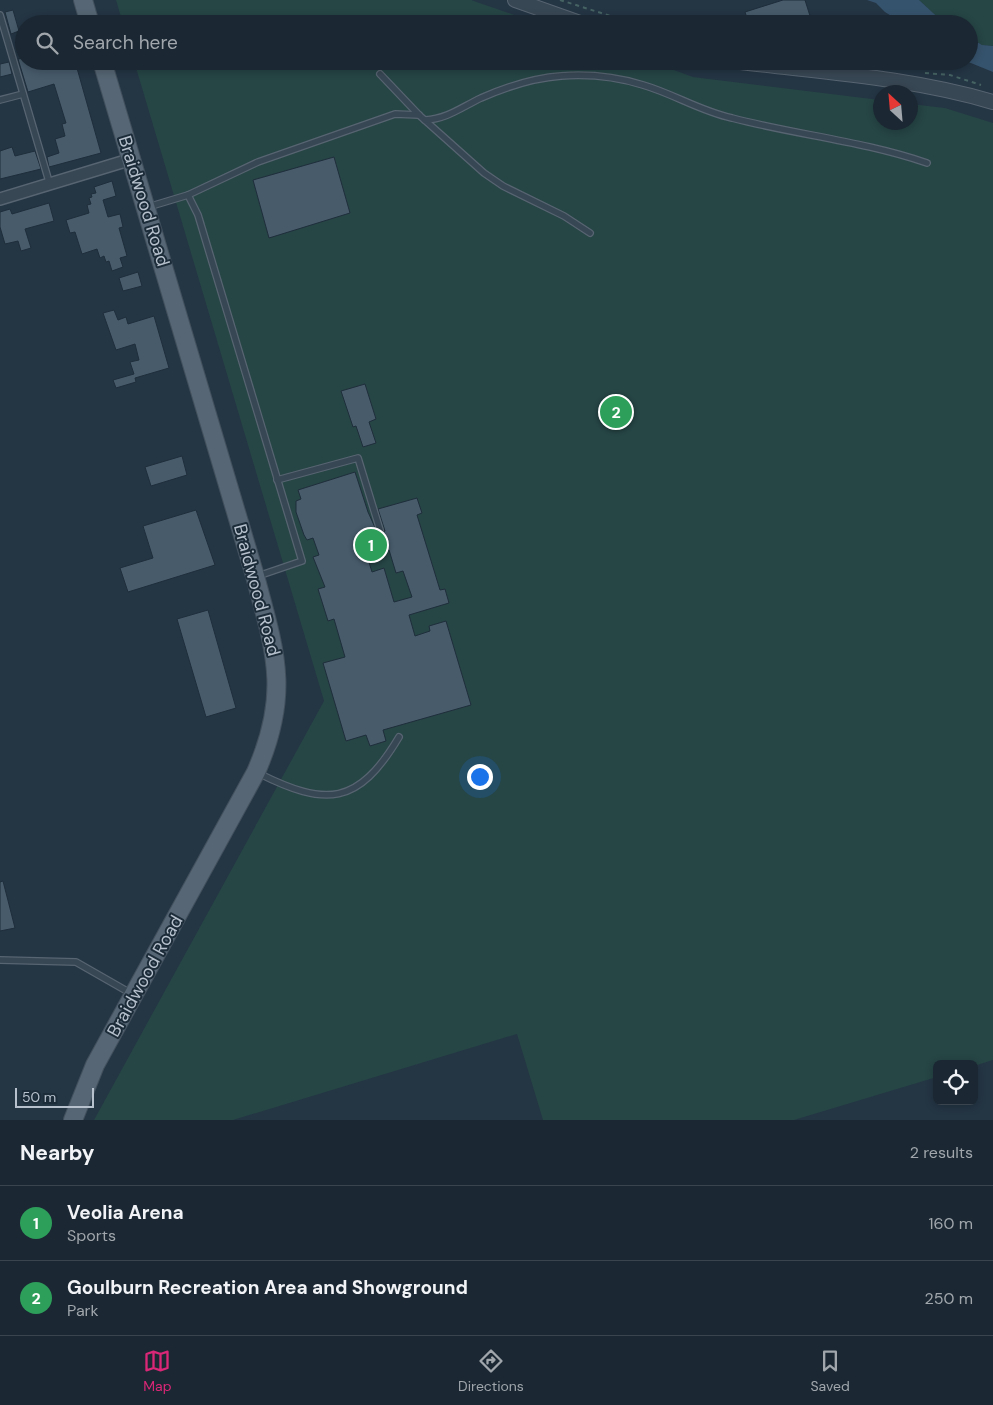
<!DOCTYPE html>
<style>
:root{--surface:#1b2833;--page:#28343f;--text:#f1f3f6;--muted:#a0a6ac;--line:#39444e;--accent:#db2777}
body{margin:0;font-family:"DM Sans",sans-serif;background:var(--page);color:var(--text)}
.controls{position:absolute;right:15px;bottom:15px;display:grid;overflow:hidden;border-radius:8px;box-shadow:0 2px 8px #0003}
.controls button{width:45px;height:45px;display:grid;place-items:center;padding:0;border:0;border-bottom:1px solid var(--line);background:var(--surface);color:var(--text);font:25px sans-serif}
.compass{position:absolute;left:873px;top:85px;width:45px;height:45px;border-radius:50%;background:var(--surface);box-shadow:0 2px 8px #0003;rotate:334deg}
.scale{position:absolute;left:15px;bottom:12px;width:79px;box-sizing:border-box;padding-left:5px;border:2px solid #b6c1cd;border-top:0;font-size:14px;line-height:18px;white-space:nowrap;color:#b6c1cd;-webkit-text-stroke:4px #1d2c39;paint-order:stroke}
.you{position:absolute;left:479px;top:776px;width:18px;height:18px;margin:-12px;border:4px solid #fff;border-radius:50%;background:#1a73e8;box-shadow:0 0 0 8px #1a73e833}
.badge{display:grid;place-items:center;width:32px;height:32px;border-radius:50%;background:var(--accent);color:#fff;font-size:16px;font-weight:700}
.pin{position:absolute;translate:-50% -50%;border:2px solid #fff;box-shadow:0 1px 5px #0006}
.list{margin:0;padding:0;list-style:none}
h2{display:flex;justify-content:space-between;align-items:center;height:65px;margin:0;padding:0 20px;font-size:21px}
h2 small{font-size:16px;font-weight:400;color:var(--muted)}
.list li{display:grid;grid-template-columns:32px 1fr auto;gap:15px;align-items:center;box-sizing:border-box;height:75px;padding:0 20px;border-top:1px solid var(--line)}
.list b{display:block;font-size:19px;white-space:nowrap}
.list p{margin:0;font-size:16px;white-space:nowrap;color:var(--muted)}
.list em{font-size:16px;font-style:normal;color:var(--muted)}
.icon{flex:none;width:28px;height:28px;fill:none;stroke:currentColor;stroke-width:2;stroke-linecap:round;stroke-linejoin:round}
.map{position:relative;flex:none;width:993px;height:1120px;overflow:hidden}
.search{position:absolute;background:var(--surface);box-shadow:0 2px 8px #0003;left:15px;right:15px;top:15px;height:55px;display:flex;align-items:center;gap:12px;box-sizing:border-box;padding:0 18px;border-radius:28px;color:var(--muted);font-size:19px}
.sheet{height:215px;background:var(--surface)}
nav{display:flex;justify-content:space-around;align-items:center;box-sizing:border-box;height:70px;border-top:1px solid var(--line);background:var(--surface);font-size:14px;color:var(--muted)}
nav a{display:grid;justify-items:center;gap:2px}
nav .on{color:var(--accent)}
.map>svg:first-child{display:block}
</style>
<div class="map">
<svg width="993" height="1120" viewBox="0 0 993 1120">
<rect width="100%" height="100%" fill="#243544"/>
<!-- green -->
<g fill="#264545">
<polygon points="116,0 471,0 540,24 123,24"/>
<polygon points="919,0 993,0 993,46 982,45 969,37 969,24 945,24 941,21"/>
<polygon points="134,61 649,61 693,77 880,100 880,122 910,122 911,104 945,108 993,123 993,1060 974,1066 974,1064 937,1064 937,1077 794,1120 543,1120 517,1034 233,1120 94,1120 324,701"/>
</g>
<!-- water -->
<g fill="#36536d">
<polygon points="867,0 919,0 945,24 904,24 885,12 876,3"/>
<polygon points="969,37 982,45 993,46 993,72 966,61 969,61"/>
</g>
<!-- building -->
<g fill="#475b6b" stroke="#1f2e3b" fill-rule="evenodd">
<polygon points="783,0 805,0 811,19 796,24 749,24 745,12"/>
<polygon points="13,10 19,31 11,34 5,12"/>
<polygon points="24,58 24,61 75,61 101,153 49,167 47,157 59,153 55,139 65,136 62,124 66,123 54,84 28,92 18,59"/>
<polygon points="9,62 12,74 0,77 0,64"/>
<polygon points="12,147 15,156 35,151 41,169 0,179 0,151"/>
<polygon points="334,157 350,213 269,238 253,180"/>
<polygon points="112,181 116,196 103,200 108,217 120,214 123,227 119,228 127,256 120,258 123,267 112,271 109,261 106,262 104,256 100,258 97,249 82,254 75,232 70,233 66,220 89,213 87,205 91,204 89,198 92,197 91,194 96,193 94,187"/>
<polygon points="49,203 54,221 25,229 31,248 21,251 18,241 5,244 0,227 0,212 10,209 12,214"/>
<polygon points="138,272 142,286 123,291 119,278"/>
<polygon points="114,310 118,320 126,317 128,324 154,316 169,368 135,378 136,382 116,388 113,380 134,374 130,362 139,360 135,344 116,350 103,313"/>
<polygon points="365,384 376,419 369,422 376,443 363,447 356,426 353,427 341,391"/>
<polygon points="182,456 187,475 151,486 145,467"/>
<path d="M355,472L368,512L378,534L385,531L378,509L417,498L422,513L417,515L440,590L445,589L449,603L409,615L415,636L430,631L429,626L446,621L471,705L383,730L386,741L370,746L366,735L346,741L323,663L345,657L334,619L328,621L318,589L325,587L313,557L319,555L313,538L307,540L304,535L296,512V501L301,499L298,490ZM389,550L396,573L403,571L412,597L394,602L384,568L372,572L367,556Z"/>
<polygon points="196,510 215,565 128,592 120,568 153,558 143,526"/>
<polygon points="208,610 236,708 206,717 177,619"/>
<polygon points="3,881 15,928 0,931 0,882"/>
</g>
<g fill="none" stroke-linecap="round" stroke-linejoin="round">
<defs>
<g id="service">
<polyline points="0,15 50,185"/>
<polyline points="380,74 419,115 484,173 503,186 564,216 590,233"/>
<polyline points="0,100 23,94"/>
<path d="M425,120C447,119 462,107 481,98C506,87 533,78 561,76C588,74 617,77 643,85C674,94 700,111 732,118C797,135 863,141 927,163"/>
<polyline points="188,195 198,215 302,561 258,576"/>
<polyline points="148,207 188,195 258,162 395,114 419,115"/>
<polyline points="277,480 358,458 380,530"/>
<path d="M258,773C326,807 358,806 399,737"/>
<polyline points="0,960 76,962 132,994"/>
</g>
<polyline id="minor" points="0,199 132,159"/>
<g id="tertiary">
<polyline points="515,0 583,24"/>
<path d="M732,61C819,72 909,77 993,102"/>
</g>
<g id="primary">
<polyline points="83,0 90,24"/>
<path d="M73,1120L95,1065L256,772C290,694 276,654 255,576L102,61"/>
</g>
</defs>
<!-- service casing -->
<use href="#service" stroke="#576471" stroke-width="8"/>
<!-- minor casing -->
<use href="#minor" stroke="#576471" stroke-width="14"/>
<!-- tertiary casing -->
<use href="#tertiary" stroke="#576471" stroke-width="16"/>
<!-- primary casing -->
<use href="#primary" stroke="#42505d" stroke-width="20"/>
<!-- path -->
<g stroke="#466363" stroke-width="2" stroke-dasharray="4 4" stroke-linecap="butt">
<polyline points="560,0 636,24"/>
<polyline points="925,73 950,75 981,85"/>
</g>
<!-- service -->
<use href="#service" stroke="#384754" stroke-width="5.5"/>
<!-- minor -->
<use href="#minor" stroke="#384754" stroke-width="11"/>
<!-- tertiary -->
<use href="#tertiary" stroke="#384754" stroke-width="14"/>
<!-- primary -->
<use href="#primary" stroke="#566674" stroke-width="18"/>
</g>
<g text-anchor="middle" stroke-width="4" stroke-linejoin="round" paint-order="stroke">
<!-- street labels -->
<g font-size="18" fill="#b6c1cd" stroke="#1d2c39">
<text transform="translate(144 201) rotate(73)" y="6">Braidwood Road</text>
<text transform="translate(257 590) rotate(75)" y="6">Braidwood Road</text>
<text transform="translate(145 976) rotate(-61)" y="6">Braidwood Road</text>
</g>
</g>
</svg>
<div class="controls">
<button><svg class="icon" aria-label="locate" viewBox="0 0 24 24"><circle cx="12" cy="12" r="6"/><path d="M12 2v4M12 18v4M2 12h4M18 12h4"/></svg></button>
</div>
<svg class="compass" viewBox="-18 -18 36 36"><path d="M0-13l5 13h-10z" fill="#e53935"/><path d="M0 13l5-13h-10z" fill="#a0a6ac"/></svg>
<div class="scale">50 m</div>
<div class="you"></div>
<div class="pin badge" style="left:371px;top:545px;background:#2e9e5b">1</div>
<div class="pin badge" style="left:616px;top:412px;background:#2e9e5b">2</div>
<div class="search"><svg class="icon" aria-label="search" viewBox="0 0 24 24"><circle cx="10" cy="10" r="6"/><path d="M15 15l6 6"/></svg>Search here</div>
</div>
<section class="sheet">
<h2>Nearby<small>2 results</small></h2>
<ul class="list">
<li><span class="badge" style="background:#2e9e5b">1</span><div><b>Veolia Arena</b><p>Sports</p></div><em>160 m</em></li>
<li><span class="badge" style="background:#2e9e5b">2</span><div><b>Goulburn Recreation Area and Showground</b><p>Park</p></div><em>250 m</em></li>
</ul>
</section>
<nav>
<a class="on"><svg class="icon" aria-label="map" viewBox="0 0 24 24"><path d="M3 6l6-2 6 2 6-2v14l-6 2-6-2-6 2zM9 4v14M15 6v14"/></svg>Map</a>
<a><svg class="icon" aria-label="directions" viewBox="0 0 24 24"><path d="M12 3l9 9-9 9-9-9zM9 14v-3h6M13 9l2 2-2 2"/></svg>Directions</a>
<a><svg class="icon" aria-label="saved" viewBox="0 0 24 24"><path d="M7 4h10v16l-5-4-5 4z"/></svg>Saved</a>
</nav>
